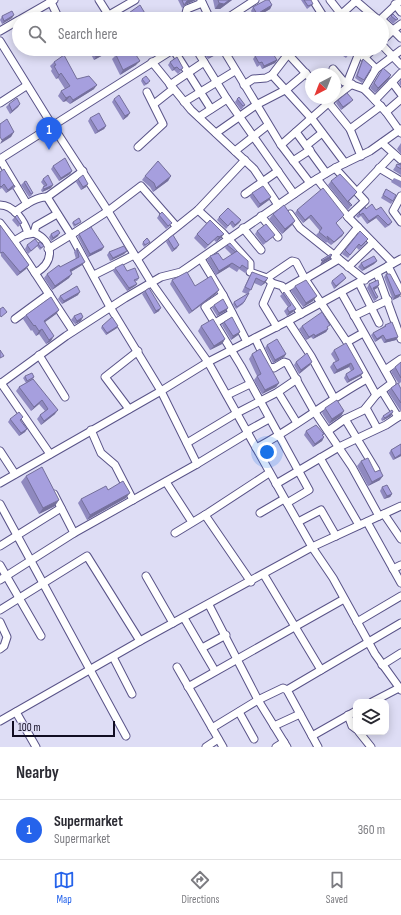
<!DOCTYPE html>
<style>
:root{--surface:#fff;--page:#f7f7f7;--text:#2b2b33;--muted:#7c7c81;--line:#e1e1e2;--accent:#2563eb}
body{margin:0;font-family:"Sofia Sans Condensed",sans-serif;background:var(--page);color:var(--text)}
.controls{position:absolute;right:12px;bottom:12px;display:grid;overflow:hidden;border-radius:8px;box-shadow:0 2px 10px #0003}
.controls button{width:36px;height:36px;display:grid;place-items:center;padding:0;border:0;border-bottom:1px solid var(--line);background:var(--surface);color:var(--text);font:20px sans-serif}
.compass{position:absolute;left:305px;top:68px;width:36px;height:36px;border-radius:50%;background:var(--surface);box-shadow:0 2px 10px #0003;rotate:222deg}
.scale{position:absolute;left:12px;bottom:10px;width:103px;box-sizing:border-box;padding-left:4px;border:2px solid #110d22;border-top:0;font-size:11px;line-height:14px;white-space:nowrap;color:#110d22;-webkit-text-stroke:3px #deddf5;paint-order:stroke}
.you{position:absolute;left:267px;top:452px;width:14px;height:14px;margin:-10px;border:3px solid #fff;border-radius:50%;background:#1a73e8;box-shadow:0 0 0 6px #1a73e833}
.badge{display:grid;place-items:center;width:26px;height:26px;border-radius:50%;background:var(--accent);color:#fff;font-size:13px;font-weight:700}
.pin{position:absolute;translate:-50% -33px;filter:drop-shadow(0 1px 2px #0008)}
.pin::after{content:'';position:absolute;top:21px;width:14px;height:12px;background:inherit;clip-path:polygon(0 0,100% 0,50% 100%)}
.list{margin:0;padding:0;list-style:none}
h2{display:flex;justify-content:space-between;align-items:center;height:52px;margin:0;padding:0 16px;font-size:17px}
h2 small{font-size:13px;font-weight:400;color:var(--muted)}
.list li{display:grid;grid-template-columns:26px 1fr auto;gap:12px;align-items:center;box-sizing:border-box;height:60px;padding:0 16px;border-top:1px solid var(--line)}
.list b{display:block;font-size:15px;white-space:nowrap}
.list p{margin:0;font-size:13px;white-space:nowrap;color:var(--muted)}
.list em{font-size:13px;font-style:normal;color:var(--muted)}
.icon{flex:none;width:22px;height:22px;fill:none;stroke:currentColor;stroke-width:2;stroke-linecap:round;stroke-linejoin:round}
.map{position:relative;flex:none;width:401px;height:747px;overflow:hidden}
.search{position:absolute;background:var(--surface);box-shadow:0 2px 10px #0003;left:12px;right:12px;top:12px;height:44px;display:flex;align-items:center;gap:10px;box-sizing:border-box;padding:0 14px;border-radius:22px;color:var(--muted);font-size:15px}
.sheet{height:112px;background:var(--surface)}
nav{display:flex;justify-content:space-around;align-items:center;box-sizing:border-box;height:56px;border-top:1px solid var(--line);background:var(--surface);font-size:11px;color:var(--muted)}
nav a{display:grid;justify-items:center;gap:2px}
nav .on{color:var(--accent)}
.map>svg:first-child{display:block}
</style>
<div class="map">
<svg width="401" height="747" viewBox="0 0 401 747">
<rect width="100%" height="100%" fill="#deddf5"/>
<g fill="none" stroke-linecap="round" stroke-linejoin="round">
<defs>
<g id="minor">
<polyline points="50,0 59,19"/>
<polyline points="99,0 111,19"/>
<polyline points="201,0 210,19"/>
<polyline points="313,0 325,19"/>
<polyline points="330,0 341,14"/>
<polyline points="355,0 377,19"/>
<polyline points="395,4 401,12"/>
<polyline points="109,15 135,0"/>
<polyline points="21,19 54,0"/>
<polyline points="190,19 186,13 187,9 202,3"/>
<polyline points="226,19 255,0"/>
<polyline points="336,19 356,1"/>
<polyline points="381,19 401,0"/>
<polyline points="382,20 393,30 382,41"/>
<polyline points="401,24 393,30 401,38"/>
<polyline points="0,31 19,20"/>
<polyline points="0,41 52,125 108,211 151,282 208,362 287,503 312,547 333,578 375,654 401,690"/>
<polyline points="382,45 401,65"/>
<polyline points="173,49 211,109"/>
<polyline points="196,49 227,99 294,194"/>
<polyline points="223,49 281,145 310,183"/>
<polyline points="356,49 376,69"/>
<polyline points="288,54 311,79"/>
<polyline points="364,58 373,49"/>
<polyline points="152,62 191,110 254,169 278,205"/>
<polyline points="333,69 344,82 364,89 371,96 386,112 401,133"/>
<polyline points="272,75 312,119 345,163"/>
<polyline points="392,82 401,94"/>
<polyline points="347,83 359,53"/>
<polyline points="170,85 204,62"/>
<polyline points="244,85 253,79 266,78 272,75 292,49"/>
<polyline points="364,89 376,69 401,50"/>
<polyline points="335,97 352,84"/>
<polyline points="375,100 401,73"/>
<polyline points="184,102 235,71"/>
<polyline points="328,102 350,129 361,156"/>
<polyline points="0,103 26,86"/>
<polyline points="154,104 173,89"/>
<polyline points="386,112 401,99"/>
<polyline points="199,117 227,99"/>
<polyline points="350,129 381,106"/>
<polyline points="296,132 326,173"/>
<polyline points="216,133 256,105 287,89 306,73"/>
<polyline points="382,143 401,160"/>
<polyline points="281,145 334,98"/>
<polyline points="307,145 322,133"/>
<polyline points="138,147 163,124 147,92"/>
<polyline points="235,151 268,125"/>
<polyline points="0,159 174,49"/>
<polyline points="0,159 27,204"/>
<polyline points="293,161 310,150"/>
<polyline points="335,168 365,201 348,217"/>
<polyline points="379,168 401,181"/>
<polyline points="317,179 348,217 393,263"/>
<polyline points="357,192 393,154"/>
<polyline points="245,194 278,171"/>
<polyline points="401,196 393,211 401,222"/>
<polyline points="47,197 83,171"/>
<path d="M0,205C14,205 24,221 28,233"/>
<polyline points="198,210 223,233 250,263 250,272 267,278 272,283 282,286 301,314"/>
<path d="M15,212C23,206 37,196 47,197L71,235L48,249"/>
<polyline points="290,214 300,228 365,280"/>
<polyline points="261,216 278,237"/>
<polyline points="0,223 14,241 73,331"/>
<polyline points="176,226 141,186 108,211 71,235 110,307 161,391 197,464"/>
<polyline points="243,228 261,250"/>
<polyline points="34,233 36,226 57,214"/>
<path d="M14,241L24,235L34,233C54,241 55,263 35,273"/>
<polyline points="334,256 358,227"/>
<polyline points="137,259 198,210 245,160"/>
<polyline points="201,259 223,295 205,307 241,366 309,490 287,503"/>
<polyline points="388,266 401,292"/>
<polyline points="348,267 373,243"/>
<polyline points="377,273 401,339"/>
<polyline points="94,275 134,255"/>
<polyline points="267,278 292,261 296,262 305,279 347,342 376,395"/>
<polyline points="305,279 339,259"/>
<polyline points="272,283 263,304 277,327"/>
<polyline points="359,283 379,323"/>
<polyline points="285,289 304,278"/>
<polyline points="223,295 247,342"/>
<polyline points="354,316 388,300"/>
<polyline points="15,319 49,294"/>
<polyline points="288,321 311,356 334,398"/>
<polyline points="215,323 232,313"/>
<polyline points="255,338 269,367 274,368 284,362 287,363 314,411 352,467 379,516"/>
<polyline points="347,342 363,333"/>
<polyline points="39,355 65,397"/>
<polyline points="385,370 401,359"/>
<polyline points="1,383 50,454"/>
<polyline points="0,384 66,336 125,298 161,277 181,272 310,183 335,168 370,151 401,129"/>
<polyline points="382,391 398,417"/>
<polyline points="278,392 297,423"/>
<polyline points="227,395 250,384"/>
<polyline points="366,408 377,428"/>
<polyline points="129,409 105,377 138,351"/>
<polyline points="345,419 376,470"/>
<polyline points="91,430 101,453 115,465 133,500"/>
<polyline points="247,431 269,419"/>
<polyline points="328,431 345,419 364,410 376,395 392,383 341,292"/>
<polyline points="187,443 237,413 278,392 297,379"/>
<path d="M256,448C295,428 328,400 367,379"/>
<polyline points="0,451 15,474"/>
<polyline points="320,458 359,525"/>
<polyline points="166,482 192,522"/>
<polyline points="0,483 161,391 208,362 288,321 401,259"/>
<polyline points="276,484 339,447 386,425 401,415"/>
<polyline points="54,494 74,533"/>
<polyline points="0,504 126,736"/>
<polyline points="260,513 284,499"/>
<polyline points="384,514 401,539"/>
<polyline points="205,515 251,582"/>
<polyline points="298,522 321,510 336,536"/>
<polyline points="367,522 401,583"/>
<polyline points="175,533 208,513 269,473"/>
<polyline points="0,546 61,508"/>
<polyline points="0,565 41,636"/>
<polyline points="393,569 401,565"/>
<polyline points="264,575 321,670"/>
<polyline points="146,576 173,623"/>
<polyline points="0,580 74,533 197,464 248,433"/>
<polyline points="209,605 258,700 287,747"/>
<polyline points="0,610 87,556 140,641"/>
<polyline points="184,618 215,671"/>
<polyline points="0,622 7,637 4,646 0,649"/>
<polyline points="357,622 401,596"/>
<polyline points="202,648 226,635"/>
<polyline points="113,657 132,694"/>
<polyline points="382,665 401,653"/>
<polyline points="177,667 223,747"/>
<polyline points="188,687 344,599"/>
<polyline points="287,690 401,623"/>
<polyline points="372,702 399,688"/>
<polyline points="16,712 36,747"/>
<polyline points="239,712 254,739"/>
<polyline points="348,715 352,726 356,729"/>
<polyline points="0,721 140,641 312,547 401,506"/>
<polyline points="274,726 300,714"/>
<polyline points="212,728 258,700 283,688 287,690 318,747"/>
<polyline points="359,732 371,747"/>
<polyline points="312,736 356,711"/>
<polyline points="206,747 218,739"/>
<polyline points="276,747 284,742"/>
</g>
</defs>
<!-- minor casing -->
<use href="#minor" stroke="#595388" stroke-width="9"/>
<!-- path -->
<polyline stroke="#828097" stroke-width="1" stroke-dasharray="1 3" stroke-linecap="butt" points="358,19 362,15"/>
<!-- minor -->
<use href="#minor" stroke="#fff" stroke-width="7"/>
</g>
<!-- wall -->
<g fill="#8f89bf">
<polygon points="178,0 196,0 185,5 182,8"/>
<polygon points="213,0 232,0 220,9 215,9"/>
<polygon points="301,0 311,0 311,6 307,9"/>
<polygon points="272,5 270,9 255,18 251,11 253,7"/>
<polygon points="126,15 145,19 123,19"/>
<polygon points="2,16 12,18 2,24 0,20"/>
<polygon points="391,16 398,19 393,24 388,19"/>
<polygon points="88,49 106,49 107,50 105,54 94,60"/>
<polygon points="201,49 222,49 219,53 208,59"/>
<polygon points="337,49 353,49 346,58 336,51"/>
<polygon points="116,55 136,65 120,75 112,59"/>
<polygon points="255,56 277,60 275,63 262,69 260,65 257,67 253,59"/>
<polygon points="177,57 181,71 178,74 174,70 172,71 168,65 170,62"/>
<polygon points="363,59 372,67 362,83 355,78 361,62"/>
<polygon points="54,62 77,79 94,89 70,104 66,101 63,102 58,96 61,91 65,89 58,78 56,79 51,71 52,69 50,66"/>
<polygon points="383,68 391,75 388,80 375,93 370,88"/>
<polygon points="142,79 149,83 144,86 141,81"/>
<polygon points="401,79 401,86 399,83"/>
<polygon points="114,99 128,116 123,120 112,102"/>
<polygon points="237,99 245,105 241,110 235,102"/>
<polygon points="338,100 350,103 341,110 336,103"/>
<polygon points="9,104 20,104 18,107 10,114 6,107"/>
<polygon points="90,118 106,126 104,129 95,134 88,121"/>
<polygon points="401,143 401,154 397,149"/>
<polygon points="401,162 401,175 393,170 397,164 399,165"/>
<polygon points="53,166 72,171 70,174 59,181 51,169"/>
<polygon points="4,169 15,187 13,190 12,189 6,193 2,188 0,189 0,172"/>
<polygon points="145,176 171,176 168,181 153,192 150,187 142,180"/>
<polygon points="394,178 401,181 401,188 391,182"/>
<polygon points="43,179 51,188 42,192 41,190 44,186 41,182"/>
<polygon points="78,179 88,184 86,187 81,190 76,182"/>
<polygon points="331,181 354,196 349,201 352,205 348,210 328,185"/>
<polygon points="24,182 33,193 31,196 29,197 21,185"/>
<polygon points="386,189 393,201 391,204 381,198"/>
<polygon points="252,193 271,197 269,200 258,208 250,197"/>
<polygon points="366,209 376,210 392,222 390,225 385,228 376,218 367,224 361,216 358,218 356,216 359,213"/>
<polygon points="297,210 342,218 336,223 344,233 342,236 331,245 327,242 326,243 316,235 320,231 309,218 303,223 295,213"/>
<polygon points="273,214 295,221 292,225 282,234 269,219"/>
<polygon points="159,215 170,226 166,229 157,218"/>
<polygon points="15,217 22,223 18,227 12,220"/>
<polygon points="219,217 241,220 239,223 233,228 230,224 226,229 217,220"/>
<polygon points="210,220 221,238 216,242 214,240 205,249 194,238 197,234"/>
<polygon points="73,222 80,223 74,227 72,223"/>
<polygon points="0,225 29,265 26,269 17,276 1,256"/>
<polygon points="257,231 275,235 272,238 263,245 255,234"/>
<polygon points="360,231 366,243 359,250 356,247 348,258 342,254"/>
<polygon points="51,234 58,236 51,241 49,237"/>
<polygon points="79,234 102,250 88,257 78,237"/>
<polygon points="147,238 150,242 144,247 142,244"/>
<polygon points="168,239 177,248 172,252 166,242"/>
<polygon points="38,243 43,247 40,250 37,246 28,254 25,249 27,245"/>
<polygon points="227,245 236,252 248,269 245,273 239,269 237,272 229,267 216,275 207,260 210,256 223,260 232,255 225,248"/>
<polygon points="77,248 82,265 71,272 69,278 52,290 44,278 47,274 76,259 74,252"/>
<polygon points="127,251 124,254 110,261 107,255 109,252"/>
<polygon points="377,261 374,264 362,271 358,267 361,263"/>
<polygon points="115,268 127,271 139,278 137,281 135,281 137,284 135,286 127,291 113,271"/>
<polygon points="252,272 268,278 265,283 261,286 254,283 243,304 236,309 233,304 234,302 247,294 242,292 249,277"/>
<polygon points="386,274 399,297 393,300 384,277"/>
<polygon points="346,278 344,280 334,289 331,283 332,281"/>
<polygon points="172,280 195,286 216,294 189,314 170,284"/>
<polygon points="369,284 379,285 377,288 374,290 378,297 376,300 374,301 367,288"/>
<polygon points="295,286 313,301 303,307 291,291"/>
<polygon points="145,291 159,311 154,314 142,294"/>
<polygon points="283,293 296,309 293,312 287,316 284,311 288,307 280,296"/>
<polygon points="78,295 62,304 58,299 60,296"/>
<polygon points="214,305 228,308 226,311 217,316 212,308"/>
<polygon points="59,310 56,314 45,322 51,341 46,344 39,334 36,336 32,330 31,331 23,319 26,315"/>
<polygon points="74,316 81,321 75,324 71,320"/>
<polygon points="224,322 238,335 231,340 222,325"/>
<polygon points="385,325 398,337 396,340 384,343 381,338 375,342 371,335 373,333 383,327"/>
<polygon points="102,326 118,326 117,328 106,335 101,328"/>
<polygon points="201,326 225,339 222,344 210,350 198,331"/>
<polygon points="302,326 328,328 328,329 326,332 313,339 311,337 306,340 299,329"/>
<polygon points="267,345 286,354 284,357 273,363 265,348"/>
<polygon points="334,350 363,373 360,376 347,383 344,378 346,374 351,371 349,367 334,374 330,367 333,363 336,362 331,354"/>
<polygon points="252,354 279,383 276,387 262,394 254,380 257,376 249,359"/>
<polygon points="296,362 310,365 299,374 294,365"/>
<polygon points="401,362 401,382 399,384 391,372 395,367"/>
<polygon points="25,376 34,377 33,379 55,414 41,425 37,419 40,415 45,411 39,404 31,411 16,391 19,387 26,383 23,378"/>
<polygon points="391,388 401,389 401,411 400,410 388,392"/>
<polygon points="325,408 344,411 341,416 329,424 322,413"/>
<polygon points="383,416 391,416 382,421 381,419"/>
<polygon points="10,419 21,421 27,429 25,432 19,436 8,422"/>
<polygon points="306,431 323,436 324,437 322,441 313,447 304,435"/>
<polygon points="401,444 401,456 393,460 389,453 391,450"/>
<polygon points="361,461 375,472 380,480 368,486 357,466"/>
<polygon points="26,476 55,506 39,514 21,482"/>
<polygon points="382,487 392,494 390,497 384,499 380,491"/>
<polygon points="108,490 126,498 87,520 78,503 81,499"/>
</g>
<!-- shaded-wall -->
<g fill="#746f9b">
<polygon points="190,0 196,0 185,5 182,8 187,1"/>
<polygon points="229,0 232,0 220,9 215,9 219,3"/>
<polygon points="272,5 270,9 255,18 257,14"/>
<polygon points="14,15 12,18 2,24 4,21"/>
<polygon points="221,49 222,49 219,53 208,59 212,55"/>
<polygon points="107,50 105,54 94,60 96,57"/>
<polygon points="277,60 275,63 262,69 264,66"/>
<polygon points="140,61 136,65 120,75 123,70"/>
<polygon points="177,67 174,70 172,71 174,68"/>
<polygon points="61,73 58,78 56,79 59,75"/>
<polygon points="391,75 388,80 375,93 378,88"/>
<polygon points="97,85 94,89 70,104 73,100"/>
<polygon points="70,96 66,101 63,102 66,98"/>
<polygon points="353,100 350,103 341,110 343,107"/>
<polygon points="20,104 18,107 10,114 12,111"/>
<polygon points="130,113 128,116 123,120 125,116"/>
<polygon points="106,126 104,129 95,134 98,131"/>
<polygon points="14,132 11,137 0,144 2,140"/>
<polygon points="72,171 70,174 59,181 61,178"/>
<polygon points="171,176 168,181 153,192 156,188"/>
<polygon points="88,184 86,187 81,190 83,187"/>
<polygon points="14,185 12,189 6,193 8,190"/>
<polygon points="53,185 51,188 42,192 44,189"/>
<polygon points="357,192 354,196 348,202 348,201"/>
<polygon points="271,197 269,200 258,208 260,204"/>
<polygon points="311,215 309,218 303,223 305,220"/>
<polygon points="378,215 376,218 367,224 369,221"/>
<polygon points="241,220 239,223 233,228 235,225"/>
<polygon points="295,221 292,225 282,234 285,229"/>
<polygon points="60,233 58,236 51,241 53,238"/>
<polygon points="344,233 342,236 331,245 334,242"/>
<polygon points="224,234 221,238 216,242 219,237"/>
<polygon points="179,245 177,248 172,252 174,249"/>
<polygon points="104,247 102,250 88,257 90,254"/>
<polygon points="127,251 124,254 110,261 113,258"/>
<polygon points="332,255 330,259 320,265 322,261"/>
<polygon points="377,261 374,264 362,271 364,268"/>
<polygon points="85,262 82,265 67,274 70,270"/>
<polygon points="232,263 229,267 216,275 219,271"/>
<polygon points="29,265 26,269 17,276 20,272"/>
<polygon points="72,274 69,278 52,290 55,286"/>
<polygon points="268,278 265,283 261,286 264,282"/>
<polygon points="346,278 344,280 334,289 336,286"/>
<polygon points="137,284 135,286 127,291 129,288"/>
<polygon points="379,285 377,288 372,291 373,288"/>
<polygon points="219,290 216,294 189,314 192,311"/>
<polygon points="80,292 78,295 62,304 64,301"/>
<polygon points="401,294 399,297 393,300 395,296"/>
<polygon points="317,296 313,301 303,307 306,303"/>
<polygon points="161,308 159,311 154,314 156,311"/>
<polygon points="228,308 226,311 217,316 219,313"/>
<polygon points="296,309 293,312 287,316 289,312"/>
<polygon points="59,310 56,314 41,325 44,321"/>
<polygon points="83,317 81,321 75,324 77,321"/>
<polygon points="118,326 117,328 106,335 107,333"/>
<polygon points="42,329 39,334 36,336 39,331"/>
<polygon points="328,329 326,332 313,339 315,336"/>
<polygon points="240,332 238,335 231,340 233,336"/>
<polygon points="314,334 311,337 306,340 309,337"/>
<polygon points="383,335 381,338 375,342 377,339"/>
<polygon points="54,336 51,341 46,344 49,340"/>
<polygon points="398,337 396,340 384,343 386,340"/>
<polygon points="225,339 222,344 210,350 214,346"/>
<polygon points="286,354 284,357 273,363 275,360"/>
<polygon points="312,362 310,365 299,374 301,370"/>
<polygon points="351,363 349,367 334,374 337,370"/>
<polygon points="363,373 360,376 347,383 349,380"/>
<polygon points="279,383 276,387 262,394 265,390"/>
<polygon points="42,400 39,404 31,411 34,407"/>
<polygon points="58,410 55,414 41,425 44,421"/>
<polygon points="344,411 341,416 329,424 332,419"/>
<polygon points="393,412 391,416 382,421 385,418"/>
<polygon points="27,429 25,432 19,436 21,433"/>
<polygon points="324,437 322,441 313,447 315,444"/>
<polygon points="401,454 401,456 393,460 395,458"/>
<polygon points="383,476 380,480 368,486 372,482"/>
<polygon points="130,493 126,498 87,520 90,515"/>
<polygon points="392,494 390,497 384,499 387,496"/>
<polygon points="59,500 55,506 39,514 43,508"/>
</g>
<!-- building -->
<g fill="#a69fde" stroke="#746f9b">
<polygon points="182,0 190,0 187,1 184,5"/>
<polygon points="218,0 229,0 224,4 219,3"/>
<polygon points="266,0 269,0 272,5 257,14 253,7"/>
<polygon points="304,0 311,0 313,4 308,6"/>
<polygon points="140,5 146,15 145,19 129,19 126,15"/>
<polygon points="12,11 14,15 4,21 2,16"/>
<polygon points="303,14 306,19 294,19"/>
<polygon points="393,14 398,19 396,20 391,16"/>
<polygon points="373,17 376,19 370,19"/>
<polygon points="92,49 106,49 107,50 96,57"/>
<polygon points="125,49 132,49 140,61 123,70 116,55"/>
<polygon points="208,49 221,49 212,55"/>
<polygon points="268,49 270,49 277,60 264,66 262,62 259,63 255,56"/>
<polygon points="339,49 353,49 348,55"/>
<polygon points="64,55 77,79 89,76 97,85 73,100 70,96 66,98 61,91 70,86 61,73 59,75 54,66 56,65 54,62"/>
<polygon points="177,57 183,68 180,70 177,67 174,68 170,62"/>
<polygon points="363,59 372,67 364,80 357,76"/>
<polygon points="383,68 391,75 378,88 374,83"/>
<polygon points="146,76 150,81 146,84 142,79"/>
<polygon points="347,93 353,100 343,107 338,100"/>
<polygon points="119,95 130,113 125,116 114,99"/>
<polygon points="239,97 245,105 243,106 237,99"/>
<polygon points="17,98 20,104 12,111 9,104"/>
<polygon points="99,113 106,126 98,131 90,118"/>
<polygon points="7,119 14,132 2,140 0,137 0,124"/>
<polygon points="65,158 72,171 61,178 53,166"/>
<polygon points="158,161 171,176 156,188 154,183 145,176"/>
<polygon points="401,163 401,169 396,166 397,164 400,165"/>
<polygon points="4,169 15,187 14,185 8,190 4,184 1,187 0,186 0,172"/>
<polygon points="340,174 357,192 348,201 352,205 351,206 331,181"/>
<polygon points="48,175 53,185 44,189 43,187 47,185 43,179"/>
<polygon points="83,175 88,184 83,187 78,179"/>
<polygon points="26,181 33,193 31,194 24,182"/>
<polygon points="263,186 271,197 260,204 252,193"/>
<polygon points="323,188 344,215 336,223 344,233 334,242 327,236 329,240 319,232 322,228 311,215 305,220 297,210"/>
<polygon points="386,189 396,195 393,201 383,195"/>
<polygon points="372,204 376,210 381,207 392,222 388,225 378,215 369,221 363,213 360,215 359,213 365,207 366,209"/>
<polygon points="284,205 295,221 285,229 273,214"/>
<polygon points="228,208 241,220 235,225 232,221 228,226 219,217"/>
<polygon points="162,212 172,223 168,226 159,215"/>
<polygon points="17,215 22,223 20,224 15,217"/>
<polygon points="79,218 81,222 75,225 73,222"/>
<polygon points="210,220 224,234 219,237 218,236 208,245 197,234"/>
<polygon points="266,224 275,235 266,242 257,231"/>
<polygon points="0,225 29,265 20,272 3,252 0,253"/>
<polygon points="91,227 104,247 90,254 79,234"/>
<polygon points="58,230 60,233 53,238 51,234"/>
<polygon points="360,231 368,239 361,246 359,244 350,255 345,250"/>
<polygon points="173,235 179,245 174,249 168,239"/>
<polygon points="147,238 150,242 145,245 143,242"/>
<polygon points="35,239 39,244 31,251 27,245"/>
<polygon points="40,242 44,246 41,248 38,244 39,244 38,243"/>
<polygon points="230,243 237,251 236,252 227,245"/>
<polygon points="124,246 127,251 113,258 109,252"/>
<polygon points="77,248 85,262 70,270 72,274 55,286 47,274 59,265 60,267 79,257"/>
<polygon points="237,251 248,261 248,269 242,265 240,268 232,263 219,271 210,256 218,253 223,260"/>
<polygon points="331,254 332,255 322,261 321,260"/>
<polygon points="374,256 377,261 364,268 361,263"/>
<polygon points="123,264 127,271 135,268 139,278 134,280 137,284 129,288 115,268"/>
<polygon points="187,272 195,286 211,276 219,290 192,311 172,280"/>
<polygon points="252,272 268,278 264,282 256,278 251,290 245,287"/>
<polygon points="342,273 346,278 336,286 332,281"/>
<polygon points="386,274 390,274 401,294 395,296"/>
<polygon points="306,280 317,296 306,303 295,286"/>
<polygon points="378,280 379,285 373,288 378,297 376,298 369,284"/>
<polygon points="77,286 80,292 64,301 60,296"/>
<polygon points="149,288 161,308 156,311 145,291"/>
<polygon points="284,292 296,309 289,312 287,308 291,305 283,293"/>
<polygon points="249,293 244,302 237,307 234,302"/>
<polygon points="51,297 59,310 44,321 54,336 49,340 42,329 39,331 35,325 34,326 26,315"/>
<polygon points="223,299 228,308 219,313 214,305"/>
<polygon points="3,307 7,312 1,317 0,315 0,309"/>
<polygon points="322,312 330,325 327,327 328,329 315,336 314,334 309,337 302,326"/>
<polygon points="81,313 83,317 77,321 74,316"/>
<polygon points="112,317 118,326 107,333 102,326"/>
<polygon points="232,317 240,332 233,336 224,322"/>
<polygon points="213,319 225,339 214,346 201,326"/>
<polygon points="392,322 398,337 386,340 383,335 377,339 373,333 386,326 385,325"/>
<polygon points="277,339 286,354 275,360 267,345"/>
<polygon points="346,343 363,373 349,380 346,374 354,369 351,363 337,370 333,363 339,360 334,350"/>
<polygon points="260,349 279,383 265,390 257,376 261,374 252,354"/>
<polygon points="0,350 4,356 0,358"/>
<polygon points="307,353 312,362 301,370 296,362"/>
<polygon points="401,362 401,378 395,367"/>
<polygon points="32,373 34,377 27,381 25,376"/>
<polygon points="33,379 58,410 44,421 40,415 48,409 42,400 34,407 19,387"/>
<polygon points="398,383 401,389 401,403 391,388"/>
<polygon points="337,400 344,411 332,419 325,408"/>
<polygon points="392,410 393,412 385,418 383,416"/>
<polygon points="19,412 23,417 20,420 27,429 21,433 10,419"/>
<polygon points="316,425 324,434 322,435 324,437 315,444 306,431"/>
<polygon points="401,444 401,454 395,458 391,450"/>
<polygon points="368,458 375,472 380,470 383,476 372,482 361,461"/>
<polygon points="42,467 59,500 43,508 26,476"/>
<polygon points="123,481 130,493 90,515 81,499 106,486 108,490"/>
<polygon points="387,485 392,494 387,496 382,487"/>
</g>
</svg>
<div class="controls">
<button><svg class="icon" aria-label="layers" viewBox="0 0 24 24"><path d="M12 4l9 5-9 5-9-5zM3 14l9 5 9-5"/></svg></button>
</div>
<svg class="compass" viewBox="-18 -18 36 36"><path d="M0-13l5 13h-10z" fill="#e53935"/><path d="M0 13l5-13h-10z" fill="#7c7c81"/></svg>
<div class="scale">100 m</div>
<div class="you"></div>
<div class="pin badge" style="left:49px;top:150px">1</div>
<div class="search"><svg class="icon" aria-label="search" viewBox="0 0 24 24"><circle cx="10" cy="10" r="6"/><path d="M15 15l6 6"/></svg>Search here</div>
</div>
<section class="sheet">
<h2>Nearby<small></small></h2>
<ul class="list">
<li><span class="badge">1</span><div><b>Supermarket</b><p>Supermarket</p></div><em>360 m</em></li>
</ul>
</section>
<nav>
<a class="on"><svg class="icon" aria-label="map" viewBox="0 0 24 24"><path d="M3 6l6-2 6 2 6-2v14l-6 2-6-2-6 2zM9 4v14M15 6v14"/></svg>Map</a>
<a><svg class="icon" aria-label="directions" viewBox="0 0 24 24"><path d="M12 3l9 9-9 9-9-9zM9 14v-3h6M13 9l2 2-2 2"/></svg>Directions</a>
<a><svg class="icon" aria-label="saved" viewBox="0 0 24 24"><path d="M7 4h10v16l-5-4-5 4z"/></svg>Saved</a>
</nav>
